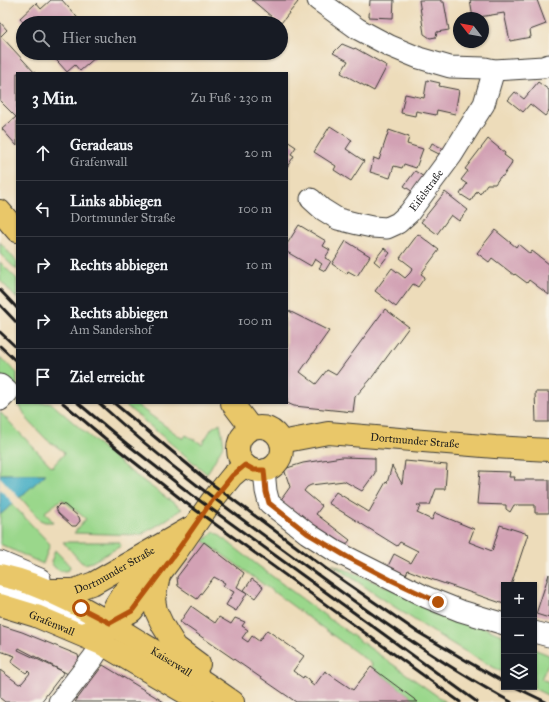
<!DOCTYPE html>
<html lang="de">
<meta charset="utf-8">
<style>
:root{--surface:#171b24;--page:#242831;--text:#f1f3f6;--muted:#9ea1a6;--line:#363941}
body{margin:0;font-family:"IM FELL Great Primer",serif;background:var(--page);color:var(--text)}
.controls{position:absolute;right:12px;bottom:12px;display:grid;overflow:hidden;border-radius:0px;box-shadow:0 1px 3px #0004}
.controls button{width:36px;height:36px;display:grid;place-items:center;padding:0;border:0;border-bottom:1px solid var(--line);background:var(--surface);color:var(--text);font:20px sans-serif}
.compass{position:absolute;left:453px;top:12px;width:36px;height:36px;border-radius:50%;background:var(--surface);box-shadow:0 1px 3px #0004;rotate:301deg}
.stop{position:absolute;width:12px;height:12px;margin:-9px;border:3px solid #b45309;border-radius:50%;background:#fff}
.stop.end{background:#b45309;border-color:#fff;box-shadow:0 1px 4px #0008}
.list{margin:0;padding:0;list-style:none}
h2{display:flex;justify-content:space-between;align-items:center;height:52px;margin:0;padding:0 16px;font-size:17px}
h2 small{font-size:13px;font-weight:400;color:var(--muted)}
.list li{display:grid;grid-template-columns:26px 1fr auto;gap:12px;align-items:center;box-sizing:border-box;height:56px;padding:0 16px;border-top:1px solid var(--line)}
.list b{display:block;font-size:15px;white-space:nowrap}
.list p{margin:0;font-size:13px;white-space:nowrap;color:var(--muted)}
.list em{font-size:13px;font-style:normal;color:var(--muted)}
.icon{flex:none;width:22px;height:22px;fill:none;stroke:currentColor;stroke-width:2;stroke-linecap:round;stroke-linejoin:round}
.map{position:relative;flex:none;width:549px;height:702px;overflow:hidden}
.search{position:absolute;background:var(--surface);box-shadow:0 1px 3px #0004;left:16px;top:16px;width:272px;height:44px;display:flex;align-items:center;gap:10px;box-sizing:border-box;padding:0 14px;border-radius:22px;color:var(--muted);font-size:15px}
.panel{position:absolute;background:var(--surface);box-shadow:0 1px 3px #0004;left:16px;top:72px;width:272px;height:332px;border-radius:0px}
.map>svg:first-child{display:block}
</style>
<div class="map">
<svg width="549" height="702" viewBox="0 0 549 702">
<rect width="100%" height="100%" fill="#f7f3e8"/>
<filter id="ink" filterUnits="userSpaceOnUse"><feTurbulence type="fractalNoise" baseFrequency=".025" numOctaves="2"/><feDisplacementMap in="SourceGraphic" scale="8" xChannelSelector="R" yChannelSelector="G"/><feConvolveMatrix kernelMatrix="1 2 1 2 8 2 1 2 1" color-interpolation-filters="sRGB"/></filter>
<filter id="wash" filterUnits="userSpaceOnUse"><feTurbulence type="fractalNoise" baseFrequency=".012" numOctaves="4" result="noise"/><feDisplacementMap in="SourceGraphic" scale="16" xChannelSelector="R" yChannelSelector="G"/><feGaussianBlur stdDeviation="0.9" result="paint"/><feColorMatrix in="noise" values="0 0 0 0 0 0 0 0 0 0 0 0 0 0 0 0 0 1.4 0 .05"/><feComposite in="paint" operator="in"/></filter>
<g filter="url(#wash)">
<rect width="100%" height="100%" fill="#eddcba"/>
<!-- green -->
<g fill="#9ad78b" stroke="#5b7a54">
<polygon points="0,242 17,262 17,270 0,254"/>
<polygon points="0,262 17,279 17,299 0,280"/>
<polygon points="0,357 17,373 17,402 0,377"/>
<polygon points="18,403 51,403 127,469 182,509 160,524 140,535 74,533 86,519 62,499 45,512 53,522 45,522 40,520 20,497 45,474 0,474 0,412 52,467 64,454 63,451 46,439 28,420"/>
<polygon points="123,403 134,403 183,439 186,435 202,444 212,428 220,423 224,444 207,474"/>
<polygon points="12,504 50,544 43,564 0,544 0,515"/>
<path d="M214,531C289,591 368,647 446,702H418L371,667L372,664L204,541Z"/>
<polygon points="63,542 119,542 121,546 92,562 85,564 81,562"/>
<path d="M55,550L70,566L69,570C61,573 54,569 51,562Z"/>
<path d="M332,564L504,636V673C443,641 388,603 332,564Z"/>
<polygon points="534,649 549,655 549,662 541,679 549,682 549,696 531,687 534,687"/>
</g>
<!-- water -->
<polygon fill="#46afc5" stroke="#316670" points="0,474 46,474 0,515"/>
<!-- pier -->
<polygon fill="#eddcba" points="0,477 20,499 14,504 0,489"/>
<g id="blocks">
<!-- building -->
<g fill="#d2a1b4">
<polygon points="51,0 62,0 82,23 24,23 20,18 36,3 41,9"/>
<polygon points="252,0 296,0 298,2 281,23 279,23"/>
<polygon points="370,0 394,0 393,18 369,17"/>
<polygon points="419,0 441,0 441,2 444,2 449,30 437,32 436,37 430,38 424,34"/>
<polygon points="470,0 537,0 546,24 530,30 531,37 510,41 504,13 473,18"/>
<polygon points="0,22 7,30 1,36 35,73 17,73 17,146 2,129 16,117 0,101"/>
<polygon points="342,44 354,49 355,48 387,66 374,91 341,73 348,61 333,53"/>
<polygon points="50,53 94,53 97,56 80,71 75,65 67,72"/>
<polygon points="427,80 440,83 439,86 459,90 455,114 437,110 436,115 416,111 415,116 401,113 405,94 424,98"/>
<polygon points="538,82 549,90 549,111 545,116 530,104 523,112 508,100 515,92 524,99"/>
<polygon points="330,126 352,140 346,149 364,161 351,181 334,170 336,166 314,152"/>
<polygon points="389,130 409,137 407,144 423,149 416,168 404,164 402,168 394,166 390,178 370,172 374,158 379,160"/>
<polygon points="488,139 505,153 504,155 512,161 511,165 503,176 500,177 495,184 487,184 480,194 477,191 471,201 460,194 467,184 461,180 468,171 465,169"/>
<polygon points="287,141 296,147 291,154 294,156 287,167"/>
<polygon points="432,143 444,149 441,155 429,149"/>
<polygon points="415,171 424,177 413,192 404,186"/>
<polygon points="445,192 468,210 459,221 451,215 437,234 421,222"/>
<polygon points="299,225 326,241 323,246 330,250 325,258 331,261 325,271 319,268 322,264 315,259 311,266 287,252 287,244"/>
<polygon points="495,230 516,247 518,244 530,254 532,251 549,264 549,295 529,280 527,283 515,274 514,275 492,258 489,262 477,253"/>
<polygon points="418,234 439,250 421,274 425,277 418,287 413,284 396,307 375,291 392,268 405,278 410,273 413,268 400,258"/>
<polygon points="346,241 370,256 357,276 348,271 347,274 332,264"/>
<polygon points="384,248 390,253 380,266 374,261"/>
<polygon points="385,309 409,327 370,380 355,397 353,412 294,406 287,403 287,310 329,331 300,372 316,384 327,370 336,375"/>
<polygon points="535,392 549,392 549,422 536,422"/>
<polygon points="342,457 375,458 375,473 362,491 344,481 311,485 307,487 304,491 322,506 316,514 350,540 342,550 280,501 290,487 284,469 303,463"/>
<polygon points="405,461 447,465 445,489 436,489 430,505 417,505 421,507 417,513 432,520 435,513 474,529 469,542 492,551 500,525 528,534 511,585 504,585 504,604 425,577 408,570 406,575 388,566 394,554 411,563 418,551 400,542 397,546 328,503 336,492 369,512 386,482 387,483 392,466 402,484"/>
<polygon points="480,471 510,472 509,477 515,477 514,480 549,480 549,513 535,513 535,505 514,505 510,512 506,509 506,505 477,504"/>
<polygon points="60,504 65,505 79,517 80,521 76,526 72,526 58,513 56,508"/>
<polygon points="204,542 244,573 237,587 247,593 236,611 226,605 234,592 223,586 225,583 214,577 197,599 178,586 177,577"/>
<polygon points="549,574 549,618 536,614"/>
<polygon points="252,579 263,587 255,598 244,590"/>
<polygon points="191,606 215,623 219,617 231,624 235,618 245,622 242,626 248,630 242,638 248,642 252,636 259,641 267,630 304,656 293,671 303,678 304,676 312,682 310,683 314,686 325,671 353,690 371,667 418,702 296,702 180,622"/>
<polygon points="0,625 22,632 78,655 79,660 68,674 19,648 18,650 64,672 41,702 5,702 0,698 0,670 19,684 22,683 30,673 28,671 26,673 11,662 15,656 0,651"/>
<polygon points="103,665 164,702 75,702"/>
</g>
</g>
</g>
<g filter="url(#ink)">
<use href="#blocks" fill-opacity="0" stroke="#3b3934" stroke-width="1"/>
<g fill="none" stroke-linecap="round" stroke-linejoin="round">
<defs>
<g id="minor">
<polyline points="318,0 358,29 390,46 419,58 450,67 485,68 494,70 543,67 549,65"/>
<path id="s1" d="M311,199L322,209L338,219L358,224L372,227L387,228L398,223L409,213L452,155L470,126L484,104L494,70"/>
<polyline points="0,385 8,392 0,400"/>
<polyline points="264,470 266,491 269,503 307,533 335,551 426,597 461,611 504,624"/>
<polyline points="0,562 40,579"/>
<polyline points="0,595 15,598 78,621 87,623 110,623"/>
<polyline points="534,632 549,636"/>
<polyline points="59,702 93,658 102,644 90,632"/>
</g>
<g id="major">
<polyline points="0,211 17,231"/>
<polyline points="232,403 251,428"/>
<circle cx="260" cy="449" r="22"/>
<path id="s2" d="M281,442L328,433L495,447L549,450"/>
<path id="s3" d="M0,575C52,586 98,616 143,644C173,662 204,681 233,702"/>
<polyline points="159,576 154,599 156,611 163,626 176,647 199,664"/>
<path id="s4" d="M48,590H74L94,583L190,528"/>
<path id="s5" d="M0,605L36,616L102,644L201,702"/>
<path d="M111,628C105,604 141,575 157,560"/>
<polyline points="80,634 91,632 132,611 177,551 211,502 232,476 245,465"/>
</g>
</defs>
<!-- minor casing -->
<use href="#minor" stroke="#3b3934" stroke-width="23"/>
<!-- major casing -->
<use href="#major" stroke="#3b3934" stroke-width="24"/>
<!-- minor -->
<use href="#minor" stroke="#fff" stroke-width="21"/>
<!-- major -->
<use href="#major" stroke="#e9c769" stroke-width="22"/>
<!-- rail -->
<g stroke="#1c1c1c" stroke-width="3">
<polyline points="0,290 17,308"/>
<polyline points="0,305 17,323"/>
<polyline points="0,332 17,348"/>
<polyline points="0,346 17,362"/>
<polyline points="63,403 120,451 186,503 460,702"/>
<polyline points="78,403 127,444 192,495 477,702"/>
<path d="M99,403C162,461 230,511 299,561C367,611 437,662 511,702"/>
<polyline points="114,403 204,478 325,568 416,631 472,664 504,682"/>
<polyline points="515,687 546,702"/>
</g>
</g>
</g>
<g fill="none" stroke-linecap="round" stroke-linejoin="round" filter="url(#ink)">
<!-- route -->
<polyline stroke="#b45309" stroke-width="5" points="81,608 110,623 132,611 177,551 211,502 232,476 245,465 254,470 264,470 266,492 269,503 307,533 349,558 391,580 438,602"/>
</g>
<g text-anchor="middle" stroke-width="3" stroke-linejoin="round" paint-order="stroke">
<!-- street labels -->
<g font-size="11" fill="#1c1c1c" stroke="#f7f3e8">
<text dy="4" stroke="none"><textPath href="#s1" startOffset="139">Eifelstraße</textPath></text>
<text dy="4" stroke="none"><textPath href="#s2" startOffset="135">Dortmunder Straße</textPath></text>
<text dy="4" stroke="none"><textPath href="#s4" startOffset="71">Dortmunder Straße</textPath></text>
<text dy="4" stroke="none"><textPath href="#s5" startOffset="55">Grafenwall</textPath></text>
<text dy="4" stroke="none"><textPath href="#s3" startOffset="193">Kaiserwall</textPath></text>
</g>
</g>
</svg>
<div class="controls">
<button>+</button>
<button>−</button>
<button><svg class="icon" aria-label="layers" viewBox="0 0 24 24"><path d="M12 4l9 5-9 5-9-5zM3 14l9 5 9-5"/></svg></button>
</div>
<svg class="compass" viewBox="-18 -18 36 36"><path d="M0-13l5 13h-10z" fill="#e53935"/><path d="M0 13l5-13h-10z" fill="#9ea1a6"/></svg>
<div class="stop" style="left:81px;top:608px"></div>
<div class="stop end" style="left:438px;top:602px"></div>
<div class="search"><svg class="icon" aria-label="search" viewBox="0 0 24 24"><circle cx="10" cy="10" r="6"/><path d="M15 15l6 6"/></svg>Hier suchen</div>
<section class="panel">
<h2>3 Min.<small>Zu Fuß · 230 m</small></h2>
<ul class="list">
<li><svg class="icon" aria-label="ahead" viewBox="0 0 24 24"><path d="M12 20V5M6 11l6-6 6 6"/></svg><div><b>Geradeaus</b><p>Grafenwall</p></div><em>20 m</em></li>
<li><svg class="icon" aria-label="left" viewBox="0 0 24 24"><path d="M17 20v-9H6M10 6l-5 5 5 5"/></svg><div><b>Links abbiegen</b><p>Dortmunder Straße</p></div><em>100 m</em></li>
<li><svg class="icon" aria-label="right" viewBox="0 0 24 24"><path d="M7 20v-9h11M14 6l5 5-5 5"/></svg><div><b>Rechts abbiegen</b></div><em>10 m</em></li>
<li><svg class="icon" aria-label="right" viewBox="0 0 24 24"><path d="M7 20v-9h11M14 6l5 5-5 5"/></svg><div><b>Rechts abbiegen</b><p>Am Sandershof</p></div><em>100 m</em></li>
<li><svg class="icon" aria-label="arrive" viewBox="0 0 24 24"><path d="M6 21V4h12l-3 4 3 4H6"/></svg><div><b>Ziel erreicht</b></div></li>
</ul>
</section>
</div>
